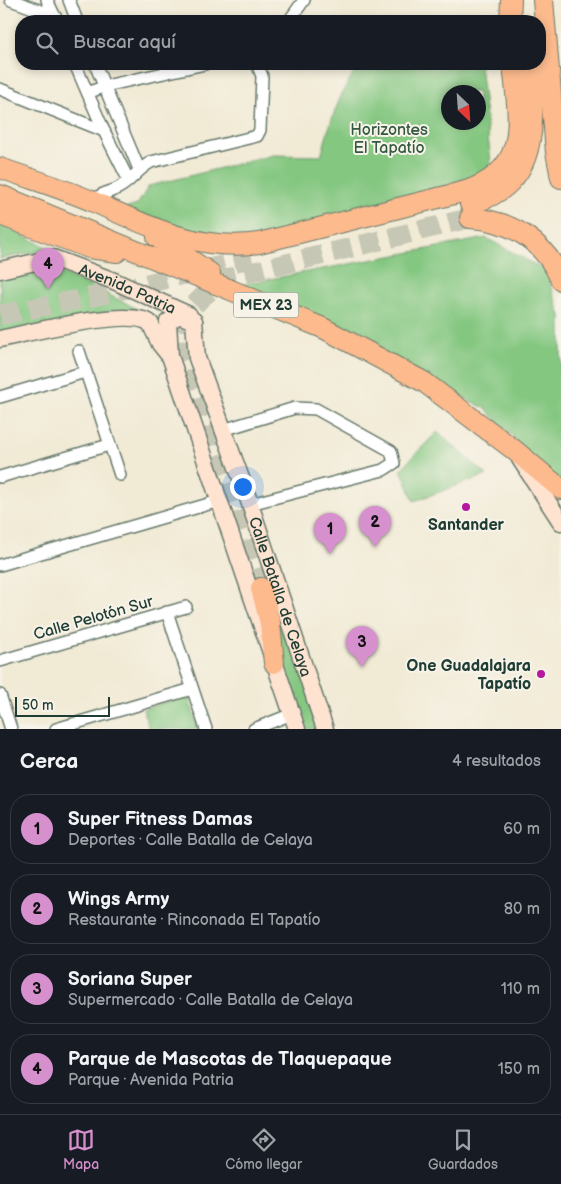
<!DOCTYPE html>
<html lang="es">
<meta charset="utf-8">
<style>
:root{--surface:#171b24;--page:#242831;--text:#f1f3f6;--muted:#9ea1a6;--line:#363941;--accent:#d690ce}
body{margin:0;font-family:"Balsamiq Sans",sans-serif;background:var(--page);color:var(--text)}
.compass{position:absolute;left:441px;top:85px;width:45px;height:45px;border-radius:50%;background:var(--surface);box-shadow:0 2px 8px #0003;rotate:155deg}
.scale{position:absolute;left:15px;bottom:12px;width:95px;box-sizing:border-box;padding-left:5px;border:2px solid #1f3d34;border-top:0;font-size:14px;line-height:18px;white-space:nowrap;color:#1f3d34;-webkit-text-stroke:4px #f7f3e8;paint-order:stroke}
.you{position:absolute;left:242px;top:486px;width:18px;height:18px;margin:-12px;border:4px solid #fff;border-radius:50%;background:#1a73e8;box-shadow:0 0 0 8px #1a73e833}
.badge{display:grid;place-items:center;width:32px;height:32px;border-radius:50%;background:var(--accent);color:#111;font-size:16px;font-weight:700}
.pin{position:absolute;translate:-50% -41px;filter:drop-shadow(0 1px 2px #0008)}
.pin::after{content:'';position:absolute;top:26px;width:18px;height:15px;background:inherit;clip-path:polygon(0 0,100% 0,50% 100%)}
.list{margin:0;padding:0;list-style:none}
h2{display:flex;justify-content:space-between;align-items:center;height:65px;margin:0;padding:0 20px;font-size:21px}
h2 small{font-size:16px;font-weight:400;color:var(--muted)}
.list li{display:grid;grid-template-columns:32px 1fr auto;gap:15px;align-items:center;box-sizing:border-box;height:70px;margin:0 10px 10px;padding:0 10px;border:1px solid var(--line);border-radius:20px}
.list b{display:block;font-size:19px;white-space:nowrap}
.list p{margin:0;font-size:16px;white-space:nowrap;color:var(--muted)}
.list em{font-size:16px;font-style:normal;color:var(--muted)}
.icon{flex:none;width:28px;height:28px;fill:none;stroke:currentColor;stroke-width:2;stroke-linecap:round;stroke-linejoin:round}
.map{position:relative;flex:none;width:561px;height:729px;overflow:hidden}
.search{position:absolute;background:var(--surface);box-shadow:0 2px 8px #0003;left:15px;right:15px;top:15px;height:55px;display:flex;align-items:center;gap:12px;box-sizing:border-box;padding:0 18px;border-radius:20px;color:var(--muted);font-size:19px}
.sheet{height:385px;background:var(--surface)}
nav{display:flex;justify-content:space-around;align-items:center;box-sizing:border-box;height:70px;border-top:1px solid var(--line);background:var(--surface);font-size:14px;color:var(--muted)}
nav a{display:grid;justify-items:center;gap:2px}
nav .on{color:var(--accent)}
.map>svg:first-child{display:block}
</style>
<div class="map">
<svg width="561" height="729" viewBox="0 0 561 729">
<rect width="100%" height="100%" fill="#f7f3e8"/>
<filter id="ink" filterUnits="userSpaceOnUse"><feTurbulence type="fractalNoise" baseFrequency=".02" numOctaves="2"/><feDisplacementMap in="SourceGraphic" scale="10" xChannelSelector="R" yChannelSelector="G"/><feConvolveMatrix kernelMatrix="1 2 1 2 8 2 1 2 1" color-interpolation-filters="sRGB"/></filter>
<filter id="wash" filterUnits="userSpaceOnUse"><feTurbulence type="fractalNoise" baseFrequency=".0096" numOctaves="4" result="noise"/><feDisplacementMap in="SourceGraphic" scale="20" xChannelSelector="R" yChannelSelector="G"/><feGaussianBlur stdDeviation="1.12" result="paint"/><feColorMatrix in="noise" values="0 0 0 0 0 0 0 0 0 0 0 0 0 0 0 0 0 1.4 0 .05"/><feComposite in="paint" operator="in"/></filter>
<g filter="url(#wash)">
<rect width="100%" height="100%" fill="#f1ead5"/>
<!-- green -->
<g fill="#84c781" stroke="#52825a" fill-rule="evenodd">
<path d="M360,64H480L492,172L244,245L121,210L137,205L149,186L273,155L321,156C330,123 339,92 360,64ZM448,92H478V122H448Z"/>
<polygon points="0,224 50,249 0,259"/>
<polygon points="486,238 545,270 561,316 561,487 486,409 243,284"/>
<polygon points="45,265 126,303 145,314 0,333 0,275"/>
<polygon points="437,432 487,475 414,501 401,469"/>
<polygon points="274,590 324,729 298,729 274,663"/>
<polygon points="188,695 198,729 149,729 143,709"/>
</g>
</g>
<g filter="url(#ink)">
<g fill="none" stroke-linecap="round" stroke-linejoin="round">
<!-- highway-tunnel -->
<g stroke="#c7c7b5" stroke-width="20" stroke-dasharray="20 10" stroke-linecap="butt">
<polyline points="0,315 96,296 252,258"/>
<path d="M261,588L183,354C182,347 180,337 181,330C183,309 212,288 229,278L470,218"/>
</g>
<defs>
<g id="street">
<polyline points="11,0 55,16"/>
<polyline points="47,0 56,19"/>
<polyline points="69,0 77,21"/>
<polyline points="289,21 304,0"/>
<polyline points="75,64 104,131 128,179"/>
<polyline points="95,64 139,169"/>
<polyline points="0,89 104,131"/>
<polyline points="88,93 105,86 205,64"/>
<path d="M93,201C101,192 111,193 120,187C132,180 137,170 151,162L257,136L260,130L262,76L257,64"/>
<polyline points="79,351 120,475"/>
<polyline points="0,397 85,372"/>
<polyline points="223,430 295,408 316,409 391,451 394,463 383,470 250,504"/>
<polyline points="0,477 109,445"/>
<polyline points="0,565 219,501"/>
<polyline points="167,612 206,729"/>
<polyline points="0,661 186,607"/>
<polyline points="0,695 11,729"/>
<polyline points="56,729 192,689"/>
<polyline points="254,729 292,714"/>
</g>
<g id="secondary">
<path id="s1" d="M0,270L53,258L114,281L189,315"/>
<polyline points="194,321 179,315 168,322 170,356 297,729"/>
<path id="s2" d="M194,321L197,358L246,492L325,729"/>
<path d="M0,339C28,333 129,307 150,323L160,344L168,354"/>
<polyline points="520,459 561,522"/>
</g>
<g id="highway">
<polyline points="543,0 556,152 561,178"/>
<polyline points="510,21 511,0"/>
<path d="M0,168C31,179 64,189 94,202C148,226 198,252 259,243L466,191C532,169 518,118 513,64"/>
<polyline points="0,195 323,328 424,382 513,449 561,489"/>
<path d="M470,204C542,184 532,124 532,64"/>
<polyline points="0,215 89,248 117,252"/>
<path d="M470,218C511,220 545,242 561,280"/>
<polyline points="157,237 210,273"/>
<polyline points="261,588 270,623 274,663"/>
</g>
</defs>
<!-- street casing -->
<use href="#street" stroke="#687a6c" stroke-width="14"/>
<!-- secondary casing -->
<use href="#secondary" stroke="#687a6c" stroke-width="19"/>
<!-- highway casing -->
<use href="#highway" stroke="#687a6c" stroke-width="22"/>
<!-- street -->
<use href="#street" stroke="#fff" stroke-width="11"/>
<!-- secondary -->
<use href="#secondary" stroke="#fee3d1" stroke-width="16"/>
<!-- highway -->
<use href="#highway" stroke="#fcba8d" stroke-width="20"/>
</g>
</g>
<!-- markers -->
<g fill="#b5179e" stroke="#f7f3e8" stroke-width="2">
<circle cx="466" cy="507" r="5"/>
<circle cx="541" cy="674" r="5"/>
</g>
<g text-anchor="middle" stroke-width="4" stroke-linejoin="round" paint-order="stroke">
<!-- shield labels -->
<rect fill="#f7f3e8" stroke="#60746a" stroke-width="1" x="233.5" y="292.5" width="65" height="25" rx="4"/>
<g font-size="15" font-weight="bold" fill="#1f3d34">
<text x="266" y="310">MEX 23</text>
</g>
<!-- park labels -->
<g font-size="16" fill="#335943" stroke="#f7f3e8">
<text x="389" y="135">Horizontes<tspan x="389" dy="18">El Tapatío</tspan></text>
</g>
<!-- street labels -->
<g font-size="16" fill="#1f3d34" stroke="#f7f3e8">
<text dy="6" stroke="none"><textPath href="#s1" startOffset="135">Avenida Patria</textPath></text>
<text dy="6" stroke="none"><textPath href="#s2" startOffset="290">Calle Batalla de Celaya</textPath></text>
<text transform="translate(93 617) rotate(-16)" y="6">Calle Pelotón Sur</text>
</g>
<!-- poi labels -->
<g font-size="16" font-weight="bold" fill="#1f3d34" stroke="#f7f3e8">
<text x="466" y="530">Santander</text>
<text x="531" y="671" text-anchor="end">One Guadalajara<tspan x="531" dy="18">Tapatío</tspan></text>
</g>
</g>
</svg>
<svg class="compass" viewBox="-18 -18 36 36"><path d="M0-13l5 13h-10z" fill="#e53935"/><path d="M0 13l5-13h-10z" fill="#9ea1a6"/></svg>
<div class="scale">50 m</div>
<div class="you"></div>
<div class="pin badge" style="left:330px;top:554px">1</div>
<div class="pin badge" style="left:375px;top:547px">2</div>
<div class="pin badge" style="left:362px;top:667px">3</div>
<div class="pin badge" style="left:48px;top:289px">4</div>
<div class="search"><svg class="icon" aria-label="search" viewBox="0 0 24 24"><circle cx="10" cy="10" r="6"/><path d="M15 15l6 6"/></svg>Buscar aquí</div>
</div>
<section class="sheet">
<h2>Cerca<small>4 resultados</small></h2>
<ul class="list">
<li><span class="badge">1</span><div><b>Super Fitness Damas</b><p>Deportes · Calle Batalla de Celaya</p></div><em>60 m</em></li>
<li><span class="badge">2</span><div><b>Wings Army</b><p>Restaurante · Rinconada El Tapatío</p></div><em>80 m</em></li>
<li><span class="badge">3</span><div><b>Soriana Super</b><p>Supermercado · Calle Batalla de Celaya</p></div><em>110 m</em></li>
<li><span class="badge">4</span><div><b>Parque de Mascotas de Tlaquepaque</b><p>Parque · Avenida Patria</p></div><em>150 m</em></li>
</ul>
</section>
<nav>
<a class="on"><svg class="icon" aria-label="map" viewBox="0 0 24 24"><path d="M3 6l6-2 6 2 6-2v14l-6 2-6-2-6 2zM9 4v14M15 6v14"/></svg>Mapa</a>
<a><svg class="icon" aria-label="directions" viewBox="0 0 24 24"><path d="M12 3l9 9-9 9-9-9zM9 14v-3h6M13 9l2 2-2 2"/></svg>Cómo llegar</a>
<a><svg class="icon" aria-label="saved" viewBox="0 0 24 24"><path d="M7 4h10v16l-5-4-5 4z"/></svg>Guardados</a>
</nav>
